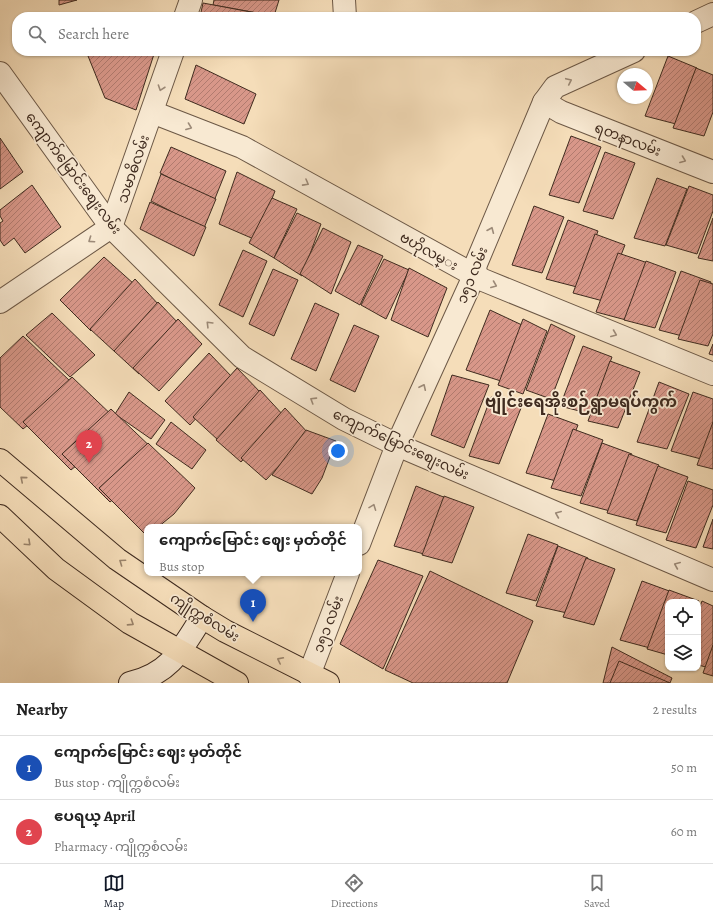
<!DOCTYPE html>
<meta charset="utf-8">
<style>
:root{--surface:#fff;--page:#f2f2f2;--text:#222;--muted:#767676;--line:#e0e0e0;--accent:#111827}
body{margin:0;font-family:Alegreya,"Noto Sans Myanmar",serif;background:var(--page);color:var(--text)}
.controls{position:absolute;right:12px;bottom:12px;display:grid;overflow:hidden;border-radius:8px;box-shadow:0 1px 3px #0004}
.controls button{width:36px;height:36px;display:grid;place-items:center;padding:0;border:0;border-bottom:1px solid var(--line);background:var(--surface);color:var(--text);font:20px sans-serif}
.compass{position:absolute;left:617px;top:68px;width:36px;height:36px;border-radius:50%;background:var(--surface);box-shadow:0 1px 3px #0004;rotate:109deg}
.you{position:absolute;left:338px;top:451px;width:14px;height:14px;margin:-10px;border:3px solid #fff;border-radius:50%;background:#1a73e8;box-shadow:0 0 0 6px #1a73e833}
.badge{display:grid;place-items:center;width:26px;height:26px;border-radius:50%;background:var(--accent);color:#fff;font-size:13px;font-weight:700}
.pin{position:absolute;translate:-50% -33px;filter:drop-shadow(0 1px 2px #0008)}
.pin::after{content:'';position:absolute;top:21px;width:14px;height:12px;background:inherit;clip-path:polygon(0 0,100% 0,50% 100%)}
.popup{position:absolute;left:144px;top:524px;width:218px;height:52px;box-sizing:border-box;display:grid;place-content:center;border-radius:8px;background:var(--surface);filter:drop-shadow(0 1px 3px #0005);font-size:13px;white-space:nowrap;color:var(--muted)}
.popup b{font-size:15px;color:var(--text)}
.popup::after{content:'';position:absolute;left:50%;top:100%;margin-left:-8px;border:8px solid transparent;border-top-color:var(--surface)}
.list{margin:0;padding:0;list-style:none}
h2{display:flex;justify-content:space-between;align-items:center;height:52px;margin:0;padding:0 16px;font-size:17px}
h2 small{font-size:13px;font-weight:400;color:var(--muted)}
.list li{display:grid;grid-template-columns:26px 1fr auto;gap:12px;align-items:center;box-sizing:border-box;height:64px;padding:0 16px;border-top:1px solid var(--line)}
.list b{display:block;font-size:15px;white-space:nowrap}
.list p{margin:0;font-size:13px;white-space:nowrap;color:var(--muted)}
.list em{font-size:13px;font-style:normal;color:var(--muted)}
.icon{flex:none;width:22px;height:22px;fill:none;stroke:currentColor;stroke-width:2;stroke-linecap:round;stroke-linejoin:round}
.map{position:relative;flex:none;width:713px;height:683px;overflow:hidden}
.search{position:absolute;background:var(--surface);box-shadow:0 1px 3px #0004;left:12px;right:12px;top:12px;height:44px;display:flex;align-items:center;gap:10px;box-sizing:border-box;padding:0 14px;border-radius:16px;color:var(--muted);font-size:15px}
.sheet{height:180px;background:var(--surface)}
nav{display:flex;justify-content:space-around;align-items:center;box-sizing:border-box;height:56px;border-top:1px solid var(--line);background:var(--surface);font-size:11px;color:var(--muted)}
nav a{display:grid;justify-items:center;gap:2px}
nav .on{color:var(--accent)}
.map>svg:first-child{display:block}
</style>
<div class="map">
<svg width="713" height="683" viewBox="0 0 713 683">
<defs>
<pattern id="building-hatch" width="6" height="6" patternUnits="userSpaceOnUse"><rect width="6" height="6" fill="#d89789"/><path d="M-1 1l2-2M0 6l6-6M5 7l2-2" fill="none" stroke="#b17b6f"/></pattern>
</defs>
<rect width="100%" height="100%" fill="#f5ddb9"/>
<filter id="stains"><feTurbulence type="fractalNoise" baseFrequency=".005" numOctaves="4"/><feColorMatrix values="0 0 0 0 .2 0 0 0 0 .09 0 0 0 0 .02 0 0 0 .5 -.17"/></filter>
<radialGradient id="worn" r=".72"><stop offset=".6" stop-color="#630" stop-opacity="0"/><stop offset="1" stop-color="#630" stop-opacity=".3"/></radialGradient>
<!-- building -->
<g fill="url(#building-hatch)" stroke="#3f2b1f">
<polygon points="59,0 77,0 59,5"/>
<polygon points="214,0 279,0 274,16 213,5"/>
<polygon points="203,3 267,15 266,17 200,17"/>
<polygon points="166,15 165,17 130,17"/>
<polygon points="86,51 155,51 136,110 105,98"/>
<polygon points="668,56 697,68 676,124 645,116"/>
<polygon points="196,65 256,94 244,124 185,99"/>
<polygon points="696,68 713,75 713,112 704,136 673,128"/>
<polygon points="571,136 601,147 579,203 549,195"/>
<polygon points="0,138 23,172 0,189"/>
<polygon points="171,147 226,171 214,201 160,173"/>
<polygon points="605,152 635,163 613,219 583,211"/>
<polygon points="237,172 275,191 256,240 219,224"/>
<polygon points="161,174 216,199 204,228 151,201"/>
<polygon points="657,178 687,189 665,246 634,238"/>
<polygon points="32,185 61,227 25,253 14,238 4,246 0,240 0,223 3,221 0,216 0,210"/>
<polygon points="689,186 713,195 713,211 697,254 666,245"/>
<polygon points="272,198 297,209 274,258 249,243"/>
<polygon points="150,202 206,227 194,256 140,229"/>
<polygon points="534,206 564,217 542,273 512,265"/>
<polygon points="297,213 321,224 302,276 274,258"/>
<polygon points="713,218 713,261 698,258"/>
<polygon points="568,220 598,231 577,287 546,279"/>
<polygon points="323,228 351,242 331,294 300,274"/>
<polygon points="595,234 625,245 603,301 573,293"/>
<polygon points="358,245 383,256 360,305 335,291"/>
<polygon points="243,250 267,261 243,317 219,305"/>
<polygon points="618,253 648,263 626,320 596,312"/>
<polygon points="104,257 134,284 91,331 60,300"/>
<polygon points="384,259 409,270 386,319 361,305"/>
<polygon points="646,261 676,272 655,328 624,320"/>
<polygon points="409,268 447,288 428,337 391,320"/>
<polygon points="273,269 298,280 274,336 249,324"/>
<polygon points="681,271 711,282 690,338 659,330"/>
<polygon points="135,279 159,305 115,352 90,329"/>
<polygon points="700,280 713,284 713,334 708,346 678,339"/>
<polygon points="158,302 182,327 139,374 114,351"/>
<polygon points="315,303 339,314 316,371 291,359"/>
<polygon points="490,310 522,325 501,381 466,370"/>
<polygon points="52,313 95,355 70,377 26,335"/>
<polygon points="178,319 202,344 159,391 133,368"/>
<polygon points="523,319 547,331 523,394 498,385"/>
<polygon points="551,324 575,336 551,399 526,390"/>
<polygon points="354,325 379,336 355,392 330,380"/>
<polygon points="23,336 71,382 50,407 23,429 0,407 0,358"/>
<polygon points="713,344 713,355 709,354"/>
<polygon points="583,346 612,357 591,414 560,406"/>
<polygon points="209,353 233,378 190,425 165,401"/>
<polygon points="610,361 640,372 618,428 588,421"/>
<polygon points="237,368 261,393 218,440 193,417"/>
<polygon points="452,375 489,385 464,448 431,435"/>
<polygon points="72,377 119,422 98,448 71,470 23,422"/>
<polygon points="659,382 689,394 667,449 637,442"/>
<polygon points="260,390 284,416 241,462 216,440"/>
<polygon points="129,392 165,420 151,439 115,414"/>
<polygon points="693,392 713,399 713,428 701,459 671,451"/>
<polygon points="491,397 521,408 499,464 469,456"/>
<polygon points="285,408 309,434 266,480 241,458"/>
<polygon points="111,409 158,454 137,480 110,502 62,454"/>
<polygon points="548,414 578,425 556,481 526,473"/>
<polygon points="171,422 206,450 192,469 156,444"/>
<polygon points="713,422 713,469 697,465"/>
<polygon points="573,429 603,440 581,496 551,488"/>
<polygon points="306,430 336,441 322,478 312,494 272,475"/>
<polygon points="148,443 195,488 174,514 158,527 147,527 147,536 99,488"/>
<polygon points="602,443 632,454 610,511 580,503"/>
<polygon points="629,454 659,465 637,521 607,513"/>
<polygon points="658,466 688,477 666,533 636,525"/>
<polygon points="688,481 713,490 713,505 696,548 666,540"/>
<polygon points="416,486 446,498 424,554 394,546"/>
<polygon points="444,496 474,507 452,563 422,555"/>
<polygon points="713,519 713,549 703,547"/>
<polygon points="528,534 558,545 536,601 506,593"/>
<polygon points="558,546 588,558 567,613 536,606"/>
<polygon points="586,558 615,569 594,625 563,617"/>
<polygon points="378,560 423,576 383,669 340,644"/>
<polygon points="430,571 533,621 507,683 413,683 385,670"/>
<polygon points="642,581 672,592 650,648 620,640"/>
<polygon points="669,590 699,601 698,603 668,602 668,655 647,649"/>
<polygon points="702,601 713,606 713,661 710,668 698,665 698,612"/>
<polygon points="713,645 713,676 703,673"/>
<polygon points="612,647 672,678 670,683 603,683"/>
<polygon points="619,661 670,683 610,683"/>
</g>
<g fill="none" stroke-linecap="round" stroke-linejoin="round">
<defs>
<g id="street">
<polyline points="344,0 345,17"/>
<polyline points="185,17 191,0"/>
<polyline points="696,22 713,14"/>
<polyline points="0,73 111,227 242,357 344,419 397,445 713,580"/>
<polyline points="544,102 561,112 713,172"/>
<polyline points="152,112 242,147 483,280 713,374"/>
<polyline points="0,302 111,227 173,51"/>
<polyline points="359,544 397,445 474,276 476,264 544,102 555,87 634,51"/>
<polyline points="309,675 348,573"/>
</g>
<path id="secondary" d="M130,683C170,674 182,649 202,617"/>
<g id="primary">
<polyline points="0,460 117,559 202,617 225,631 328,683"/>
<polyline points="0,516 56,569 130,623 237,683"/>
</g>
</defs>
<!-- street casing -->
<use href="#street" stroke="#6c5846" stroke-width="24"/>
<!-- secondary casing -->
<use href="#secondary" stroke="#3f2b1f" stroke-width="24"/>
<!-- primary casing -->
<use href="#primary" stroke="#3f2b1f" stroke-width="24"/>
<!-- street -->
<use href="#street" stroke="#f8e9d2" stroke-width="22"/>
<!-- secondary -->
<use href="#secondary" stroke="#f8e9d2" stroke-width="22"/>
<!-- primary -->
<use href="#primary" stroke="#f5ddb9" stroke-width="22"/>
</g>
<!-- one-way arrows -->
<defs><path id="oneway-chevron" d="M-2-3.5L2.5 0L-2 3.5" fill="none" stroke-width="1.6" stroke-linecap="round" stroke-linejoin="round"/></defs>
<g stroke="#9c8a78">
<use href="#oneway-chevron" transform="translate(569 81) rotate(-25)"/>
<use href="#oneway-chevron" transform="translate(161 88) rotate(109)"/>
<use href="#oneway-chevron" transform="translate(189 127) rotate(21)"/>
<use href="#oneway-chevron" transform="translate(683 160) rotate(21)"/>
<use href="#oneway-chevron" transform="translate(306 183) rotate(29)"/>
<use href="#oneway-chevron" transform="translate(491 230) rotate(-67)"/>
<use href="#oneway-chevron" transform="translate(91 240) rotate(146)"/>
<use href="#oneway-chevron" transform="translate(494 285) rotate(22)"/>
<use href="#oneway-chevron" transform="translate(209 324) rotate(-135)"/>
<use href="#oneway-chevron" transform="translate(614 334) rotate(22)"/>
<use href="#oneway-chevron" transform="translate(423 387) rotate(-65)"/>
<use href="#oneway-chevron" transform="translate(313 400) rotate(-148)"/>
<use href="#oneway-chevron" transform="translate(373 507) rotate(-69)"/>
<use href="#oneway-chevron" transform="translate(558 514) rotate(-157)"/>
<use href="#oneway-chevron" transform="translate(677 565) rotate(-157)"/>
</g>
<g stroke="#9a846c">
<use href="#oneway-chevron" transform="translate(23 479) rotate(-140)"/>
<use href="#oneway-chevron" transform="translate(28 543) rotate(43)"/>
<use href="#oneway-chevron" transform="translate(122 562) rotate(-145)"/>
<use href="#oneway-chevron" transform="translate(131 623) rotate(33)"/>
<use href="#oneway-chevron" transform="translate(280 660) rotate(-153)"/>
</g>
<g text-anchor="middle" stroke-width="3.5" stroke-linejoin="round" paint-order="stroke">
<!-- street labels -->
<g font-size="14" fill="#3f2b1f" stroke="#f8e9d2">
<text transform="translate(628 139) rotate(21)" y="5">ရတနာလမ်း</text>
<text transform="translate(133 169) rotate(-71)" y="5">သမာဓိလမ်း</text>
<text transform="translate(74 173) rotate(53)" y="5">ကျောက်မြောင်းစျေးလမ်း</text>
<text transform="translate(429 251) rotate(29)" y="5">ဗဟိုလမ္း</text>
<text transform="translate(472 275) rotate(-68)" y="5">၁၅၁ လမ်း</text>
<text transform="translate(401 444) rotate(25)" y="5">ကျောက်မြောင်းစျေးလမ်း</text>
<text transform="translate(205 617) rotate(32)" y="5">ကျိုက္ကစံလမ်း</text>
<text transform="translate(328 624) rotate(-69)" y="5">၁၅၁ လမ်း</text>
</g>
<!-- quarter labels -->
<g font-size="16" font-weight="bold" fill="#3f2b1f" stroke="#f8e9d2">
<text x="581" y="407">ဗျိုင်းရေအိုးစဉ်ရွာမရပ်ကွက်</text>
</g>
</g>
<rect width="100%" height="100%" filter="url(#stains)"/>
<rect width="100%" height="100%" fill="url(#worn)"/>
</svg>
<div class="controls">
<button><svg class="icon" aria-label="locate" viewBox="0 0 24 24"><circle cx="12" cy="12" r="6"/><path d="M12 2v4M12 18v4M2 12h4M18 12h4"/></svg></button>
<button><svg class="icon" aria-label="layers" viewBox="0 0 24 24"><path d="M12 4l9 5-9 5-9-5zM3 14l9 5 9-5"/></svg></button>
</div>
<svg class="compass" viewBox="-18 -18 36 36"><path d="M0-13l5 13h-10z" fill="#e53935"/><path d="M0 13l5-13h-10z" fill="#767676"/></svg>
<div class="you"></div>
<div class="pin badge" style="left:253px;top:622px;background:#1a4fb4">1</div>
<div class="popup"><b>ကျောက်မြောင်း ဈေး မှတ်တိုင်</b>Bus stop</div>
<div class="pin badge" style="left:89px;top:463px;background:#e0444e">2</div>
<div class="search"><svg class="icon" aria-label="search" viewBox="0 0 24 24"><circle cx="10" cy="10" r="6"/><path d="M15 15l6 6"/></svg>Search here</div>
</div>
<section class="sheet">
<h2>Nearby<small>2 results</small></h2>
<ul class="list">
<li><span class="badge" style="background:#1a4fb4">1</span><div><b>ကျောက်မြောင်း ဈေး မှတ်တိုင်</b><p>Bus stop · ကျိုက္ကစံလမ်း</p></div><em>50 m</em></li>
<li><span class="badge" style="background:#e0444e">2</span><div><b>ဧပရယ္ April</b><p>Pharmacy · ကျိုက္ကစံလမ်း</p></div><em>60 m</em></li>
</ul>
</section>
<nav>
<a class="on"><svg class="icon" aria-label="map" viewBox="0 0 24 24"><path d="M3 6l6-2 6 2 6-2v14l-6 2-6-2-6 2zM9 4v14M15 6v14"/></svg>Map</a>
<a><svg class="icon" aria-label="directions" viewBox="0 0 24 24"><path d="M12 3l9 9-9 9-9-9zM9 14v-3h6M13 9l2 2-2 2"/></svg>Directions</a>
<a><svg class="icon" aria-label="saved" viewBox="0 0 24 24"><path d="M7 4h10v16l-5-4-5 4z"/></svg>Saved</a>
</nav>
